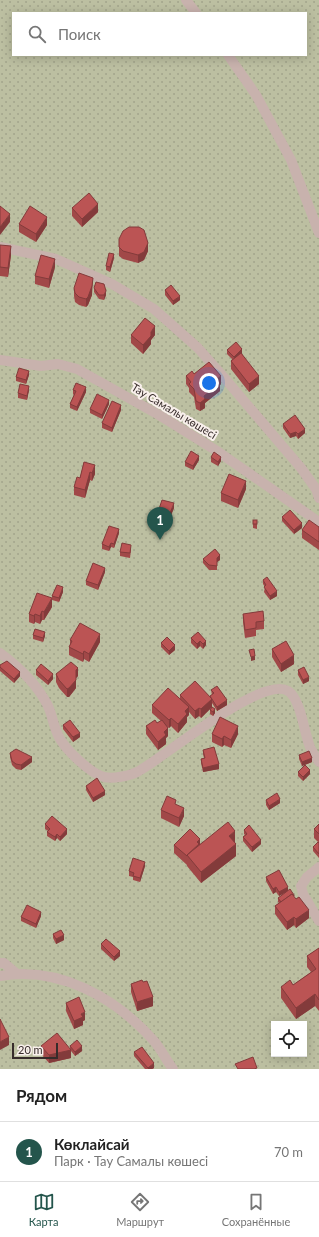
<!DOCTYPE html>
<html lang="ru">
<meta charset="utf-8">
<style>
:root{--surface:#fff;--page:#f6f6f6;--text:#222;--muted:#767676;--line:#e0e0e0;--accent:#24554c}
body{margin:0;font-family:Lato,sans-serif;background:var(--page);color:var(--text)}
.controls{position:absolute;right:12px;bottom:12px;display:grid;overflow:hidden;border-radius:0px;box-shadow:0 2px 10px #0003}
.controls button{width:36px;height:36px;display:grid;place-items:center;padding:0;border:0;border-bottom:1px solid var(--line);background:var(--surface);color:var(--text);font:20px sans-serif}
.scale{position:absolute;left:12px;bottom:10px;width:46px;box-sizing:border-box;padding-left:4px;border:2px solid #372c2b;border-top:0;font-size:11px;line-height:14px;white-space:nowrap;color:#372c2b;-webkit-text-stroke:3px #f9f0ec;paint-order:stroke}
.you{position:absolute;left:209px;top:383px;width:14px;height:14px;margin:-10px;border:3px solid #fff;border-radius:50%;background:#1a73e8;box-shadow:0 0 0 6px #1a73e833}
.badge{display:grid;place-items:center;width:26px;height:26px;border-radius:50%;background:var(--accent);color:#fff;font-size:13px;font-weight:700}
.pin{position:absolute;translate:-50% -33px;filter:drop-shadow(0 1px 2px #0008)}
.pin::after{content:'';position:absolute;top:21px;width:14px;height:12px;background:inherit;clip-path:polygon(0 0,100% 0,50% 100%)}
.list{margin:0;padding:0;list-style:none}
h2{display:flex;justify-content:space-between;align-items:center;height:52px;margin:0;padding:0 16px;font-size:17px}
h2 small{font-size:13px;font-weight:400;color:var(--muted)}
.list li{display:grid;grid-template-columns:26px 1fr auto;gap:12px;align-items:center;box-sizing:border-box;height:60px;padding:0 16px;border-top:1px solid var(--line)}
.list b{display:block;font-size:15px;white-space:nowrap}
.list p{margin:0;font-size:13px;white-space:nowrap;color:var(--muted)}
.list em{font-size:13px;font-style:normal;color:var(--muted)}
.icon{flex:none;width:22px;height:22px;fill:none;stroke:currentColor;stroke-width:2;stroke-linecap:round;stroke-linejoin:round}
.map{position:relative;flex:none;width:319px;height:1069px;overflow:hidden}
.search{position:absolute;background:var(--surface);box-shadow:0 2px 10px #0003;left:12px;right:12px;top:12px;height:44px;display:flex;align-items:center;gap:10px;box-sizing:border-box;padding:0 14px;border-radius:0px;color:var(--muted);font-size:15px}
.sheet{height:112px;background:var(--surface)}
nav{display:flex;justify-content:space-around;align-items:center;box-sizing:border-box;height:56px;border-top:1px solid var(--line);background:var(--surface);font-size:11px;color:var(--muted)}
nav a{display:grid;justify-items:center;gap:2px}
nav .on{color:var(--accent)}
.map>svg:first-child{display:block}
</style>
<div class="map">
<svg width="319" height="1069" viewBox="0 0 319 1069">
<defs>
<pattern id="grass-dots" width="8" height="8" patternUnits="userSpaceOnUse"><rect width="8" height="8" fill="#bcbfa1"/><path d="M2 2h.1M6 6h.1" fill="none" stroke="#a2a48b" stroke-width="1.8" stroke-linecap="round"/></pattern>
</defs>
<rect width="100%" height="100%" fill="#f1e5e0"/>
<!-- grass -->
<path fill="url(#grass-dots)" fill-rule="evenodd" d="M0,0H319V1069H0ZM13,13H306V55H13ZM274,1024H304V1054H274Z"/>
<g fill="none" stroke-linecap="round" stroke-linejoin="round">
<!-- minor -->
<g stroke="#c8b2ad" stroke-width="10">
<polyline points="186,0 196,13"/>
<polyline points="228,55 256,95 291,160 319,233"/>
<polyline points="0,247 56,259 112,284 154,309 198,348 227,381 301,468 316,489 319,498"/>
<polyline points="0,360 41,366 58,364 77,369 159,415 217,451 319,522"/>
<path d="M0,653C19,667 36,683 47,704C52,713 53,725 58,735C64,749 90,773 104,777C113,779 129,776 137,772C164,758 261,675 288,691C301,699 304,733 310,747C312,752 316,757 319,762"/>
<polyline points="319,867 307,877 301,886 303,894 319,921"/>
<polyline points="0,963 4,963 16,973"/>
<path d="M0,976C59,966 115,997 154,1041C161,1049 166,1060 173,1069"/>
</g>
</g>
<!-- wall -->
<g fill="#a14848">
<polygon points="72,208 98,212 82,227 72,216"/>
<polygon points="19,224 47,225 36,242 19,232"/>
<polygon points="119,239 148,251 144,260 138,263 123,259 119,256"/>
<polygon points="0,245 11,255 8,277 0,276"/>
<polygon points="114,258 110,272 106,270 106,266"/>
<polygon points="55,267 49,288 35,284 35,276"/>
<polygon points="74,288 92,295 88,305 86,307 79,305 75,302 74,296"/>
<polygon points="94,288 106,295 104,300 99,299 94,292"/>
<polygon points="165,290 180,300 173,305 165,295"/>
<polygon points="131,335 155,335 151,340 151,344 143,354 131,343"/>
<polygon points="227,350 242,354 259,384 249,392 231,369 231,361 232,359 227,354"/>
<polygon points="194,374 221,384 220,385 220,391 205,403 205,408 200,411 196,409 194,397 189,392 189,388 186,384 186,376"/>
<polygon points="29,375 26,384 16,381 16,377"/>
<polygon points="29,390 27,400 18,398 18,393"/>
<polygon points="73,390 86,392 77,411 70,408 70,404 74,395 73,394"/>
<polygon points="109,404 102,419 90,413 90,409"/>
<polygon points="121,410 112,432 102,428 102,423"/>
<polygon points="283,424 305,433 298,439 296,436 290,438 283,428"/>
<polygon points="211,457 221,461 218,466 211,462"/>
<polygon points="199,460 193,470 185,466 185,462"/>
<polygon points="84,462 95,474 92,481 90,480 85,498 74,495 74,487 80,478"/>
<polygon points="246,489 238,508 221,501 221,493"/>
<polygon points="174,508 169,520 162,517 159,514 159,509"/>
<polygon points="282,517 302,528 294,534 282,521"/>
<polygon points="253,520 257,520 257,529 253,528"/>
<polygon points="319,527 319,550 302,538 302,530"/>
<polygon points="119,533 114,548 111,547 109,551 102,549 102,544"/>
<polygon points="131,549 130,558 120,556 120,552"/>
<polygon points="203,559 220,560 217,562 217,570 209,570 203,563"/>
<polygon points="105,572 98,590 86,585 86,581"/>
<polygon points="263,580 277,596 270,600 264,592 265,587 263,584"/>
<polygon points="63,592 59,602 52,600 52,596"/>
<polygon points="52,607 44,620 42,620 40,624 35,622 34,624 29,622 29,614"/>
<polygon points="243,614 264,621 264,629 256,630 256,636 245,638 243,622"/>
<polygon points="198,632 206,645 203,649 200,646 197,649 191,643 191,638"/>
<polygon points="33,635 45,636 43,642 33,639"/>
<polygon points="70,640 100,642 89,662 84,659 83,662 69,655 69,647 70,645"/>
<polygon points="161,643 175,650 169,655 161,647"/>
<polygon points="272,649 294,664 281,672 272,657"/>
<polygon points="0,665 20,676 14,683 0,671"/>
<polygon points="36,670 53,679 48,685 36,675"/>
<polygon points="298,670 309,681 303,684 298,675"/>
<polygon points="56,674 78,676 76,678 76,688 69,697 67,697 59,688 56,682"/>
<polygon points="211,690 227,705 217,711 212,703 212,707 215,713 213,716 210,714 210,710 212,707 201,718 199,716 195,719 189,712 189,715 187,717 187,722 178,733 171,726 169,728 166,726 168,736 166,738 166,744 158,750 146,734 146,726 157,723 161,721 152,713 152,705 180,699 180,695 210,697 210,696 212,695"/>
<polygon points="63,725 80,737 73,742 63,729"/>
<polygon points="212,734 238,734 231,748 224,745 222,747 212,742"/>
<polygon points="203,750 219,769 203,772 201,763 201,759 204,758 203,754"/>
<polygon points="10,753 32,762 21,770 16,769 12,765 10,757"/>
<polygon points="299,755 312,762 302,766 299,759"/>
<polygon points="298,772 310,774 303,781 298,776"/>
<polygon points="86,786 105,795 93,802 86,790"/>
<polygon points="266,800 280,803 269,810 266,805"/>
<polygon points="161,810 184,816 179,827 161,818"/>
<polygon points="45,824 67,834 60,841 57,838 55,841 47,836 47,832 48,831 45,829"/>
<polygon points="319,824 319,843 314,838 314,829"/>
<polygon points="244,830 261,844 252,852 243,841 243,837 245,835 244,834"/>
<polygon points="235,842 234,843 236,856 201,883 187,866 187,865 174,853 174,845"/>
<polygon points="319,843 319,858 313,851 313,847"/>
<polygon points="145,866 140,882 133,880 133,877 129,876 129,871"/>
<polygon points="266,877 288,891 294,897 309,918 296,928 294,925 287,930 275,914 275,906 279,903 278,902 278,898 286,892 279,896 276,892 273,894 266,881"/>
<polygon points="41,916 36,928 21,921 21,917"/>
<polygon points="53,934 64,940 56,944 53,938"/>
<polygon points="101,944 120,956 114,961 101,949"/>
<polygon points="319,948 319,1011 315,1006 296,1019 281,998 281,987 293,985 311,972 307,967 307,956"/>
<polygon points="131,984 153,1006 137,1011 131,992"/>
<polygon points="66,1003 85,1020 83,1021 83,1025 74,1029 66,1011"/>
<polygon points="41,1046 70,1049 70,1046 82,1051 75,1056 71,1051 71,1058 49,1063 41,1054"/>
<polygon points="134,1052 154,1068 152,1069 145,1069 134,1056"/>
</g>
<!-- shaded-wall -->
<g fill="#833b3b">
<polygon points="98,204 98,212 82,227 82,219"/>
<polygon points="10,214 10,222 0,235 0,227"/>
<polygon points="47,217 47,225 36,242 36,234"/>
<polygon points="148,243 148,251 144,260 138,263 138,255"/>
<polygon points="11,246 11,255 8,277 8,268"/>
<polygon points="114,254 114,258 110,272 110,267"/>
<polygon points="55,259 55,267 49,288 49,279"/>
<polygon points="93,278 92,295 88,305 86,307 86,299"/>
<polygon points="106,291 106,295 104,300 104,295"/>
<polygon points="180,296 180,300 173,305 173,301"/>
<polygon points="155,326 155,335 151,340 151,344 143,354 143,345 151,332"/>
<polygon points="242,349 242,354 234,361 234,357"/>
<polygon points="29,371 29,375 26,384 26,380"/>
<polygon points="221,376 221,384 220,385 220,391 205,403 205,408 200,411 200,403 204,396 217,379"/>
<polygon points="259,376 259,384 249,392 249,384"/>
<polygon points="29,386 29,390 27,400 27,396"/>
<polygon points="86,387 86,392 77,411 77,407"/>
<polygon points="109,400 109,404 102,419 102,415"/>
<polygon points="121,405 121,410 112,432 112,428"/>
<polygon points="305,429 305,433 298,439 298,434"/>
<polygon points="296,432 296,436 290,438 290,434"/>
<polygon points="199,456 199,460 193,470 193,466"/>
<polygon points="221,457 221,461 218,466 218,462"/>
<polygon points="95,465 95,474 92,481 92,473"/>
<polygon points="90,472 90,480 85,498 85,490"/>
<polygon points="246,481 246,489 238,508 238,500"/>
<polygon points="174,503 174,508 169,520 169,516"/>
<polygon points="302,523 302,528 294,534 294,530"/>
<polygon points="119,529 119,533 114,548 114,544"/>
<polygon points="111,543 111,547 109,551 109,547"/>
<polygon points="220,555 220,560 217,562 217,558"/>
<polygon points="105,568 105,572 98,590 98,585"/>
<polygon points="63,587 63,592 59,602 59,598"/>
<polygon points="277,591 277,596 270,600 270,596"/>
<polygon points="52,598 52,607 44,620 44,612"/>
<polygon points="42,611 42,620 40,624 40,616"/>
<polygon points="35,614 35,622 34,624 34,616"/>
<polygon points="45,632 45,636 43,642 43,638"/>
<polygon points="100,634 100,642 89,662 89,654"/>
<polygon points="200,641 200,646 197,649 197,644"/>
<polygon points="206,641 206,645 203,649 203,644"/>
<polygon points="175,645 175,650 169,655 169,651"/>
<polygon points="84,651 84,659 83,662 83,654"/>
<polygon points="294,655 294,664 281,672 281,664"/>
<polygon points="255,656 255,660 251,661 251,657"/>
<polygon points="78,668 78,676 76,678 76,670"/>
<polygon points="20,672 20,676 14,683 14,679"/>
<polygon points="53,674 53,679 48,685 48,681"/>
<polygon points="309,677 309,681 303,684 303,680"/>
<polygon points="76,680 76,688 69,697 67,697 67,689"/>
<polygon points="212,699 212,707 201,718 201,709"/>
<polygon points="227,700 227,705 217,711 217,707"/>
<polygon points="189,707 189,715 187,717 187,722 178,733 178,724 185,711"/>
<polygon points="199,708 199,716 195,719 195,711"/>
<polygon points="215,709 215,713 213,716 213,712"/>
<polygon points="171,718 171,726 169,728 169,720"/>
<polygon points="238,726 238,734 231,748 231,740"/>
<polygon points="168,728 168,736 166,738 166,744 158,750 158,742 164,732"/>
<polygon points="80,733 80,737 73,742 73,737"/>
<polygon points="224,736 224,745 222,747 222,739"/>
<polygon points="32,757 32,762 21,770 21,765"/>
<polygon points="312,758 312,762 302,766 302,762"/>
<polygon points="219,764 219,769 203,772 203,768"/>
<polygon points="310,770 310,774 303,781 303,777"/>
<polygon points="105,791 105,795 93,802 93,798"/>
<polygon points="280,799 280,803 269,810 269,806"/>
<polygon points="184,808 184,816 179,827 179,818"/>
<polygon points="67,829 67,834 60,841 60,837"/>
<polygon points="235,831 235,842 229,847 229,836"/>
<polygon points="57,834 57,838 55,841 55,837"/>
<polygon points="200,839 200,847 197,842"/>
<polygon points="261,840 261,844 252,852 252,847"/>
<polygon points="236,844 236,856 201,883 201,872"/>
<polygon points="145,862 145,866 140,882 140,878"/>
<polygon points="276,887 276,892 273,894 273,889"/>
<polygon points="288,887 288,891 279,896 279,892"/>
<polygon points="309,910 309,918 296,928 296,919"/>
<polygon points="41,912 41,916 36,928 36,924"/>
<polygon points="294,917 294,925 287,930 287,922"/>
<polygon points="64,935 64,940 56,944 56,939"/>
<polygon points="120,951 120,956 114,961 114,957"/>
<polygon points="315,994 315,1006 296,1019 296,1008"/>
<polygon points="153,997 153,1006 137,1011 137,1002"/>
<polygon points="85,1012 85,1020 83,1021 83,1025 74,1029 74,1021 81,1014"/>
<polygon points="9,1037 9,1045 0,1050 0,1042"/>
<polygon points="82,1046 82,1051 75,1056 75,1052"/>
<polygon points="71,1050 71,1058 49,1063 49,1055"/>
<polygon points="154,1063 154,1068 152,1069 148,1069 148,1068"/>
</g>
<!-- building -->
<g fill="#bb5454" stroke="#833b3b">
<polygon points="89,193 98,204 82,219 72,208"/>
<polygon points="0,206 10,214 0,227"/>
<polygon points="30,206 47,217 36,234 19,224"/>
<polygon points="129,227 139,227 144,230 148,243 144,252 138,255 123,251 119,247 119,239 123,231"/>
<polygon points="0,245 11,246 8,268 0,267"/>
<polygon points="109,253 114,254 110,267 106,266"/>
<polygon points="41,255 55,259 49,279 35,276"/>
<polygon points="79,273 93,278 92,286 88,297 86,299 79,297 75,293 74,288"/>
<polygon points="96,282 104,284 106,291 104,295 99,295 94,288"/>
<polygon points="171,285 180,296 173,301 165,290"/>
<polygon points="145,318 155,326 151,332 151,336 143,345 131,335"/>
<polygon points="236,342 242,349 234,357 227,350"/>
<polygon points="241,353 259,376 249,384 231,361"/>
<polygon points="209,362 221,376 217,379 220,383 204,396 205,399 200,403 196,401 194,389 189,384 191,382 186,376 192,371 194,374"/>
<polygon points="19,368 29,371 26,380 16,377"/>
<polygon points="76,383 86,387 77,407 70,404 76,391 73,390"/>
<polygon points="20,384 29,386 27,396 18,393"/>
<polygon points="97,394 109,400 102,415 90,409"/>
<polygon points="112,401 121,405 112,428 102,423"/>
<polygon points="295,415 305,429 298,434 296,432 290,434 283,424"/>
<polygon points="191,451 199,456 193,466 185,462"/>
<polygon points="214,452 221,457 218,462 211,457"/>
<polygon points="84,462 95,465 92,473 90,472 85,490 74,487 77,477 80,478"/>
<polygon points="229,474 246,481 238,500 221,493"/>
<polygon points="162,500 174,503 169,516 162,513 159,509"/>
<polygon points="290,510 302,523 294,530 282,517"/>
<rect x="253" y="520" width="4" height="4"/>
<polygon points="309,520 319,527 319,542 302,530"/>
<polygon points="109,526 119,529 114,544 111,543 109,547 102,544"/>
<polygon points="122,543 131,545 130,553 120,552"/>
<polygon points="215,549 220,555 217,558 217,566 209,565 203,559"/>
<polygon points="93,563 105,568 98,585 86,581"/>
<polygon points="267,577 277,591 270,596 264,587 266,585 263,580"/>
<polygon points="57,585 63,587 59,598 52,596"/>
<polygon points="37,593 52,598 44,612 42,611 40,616 35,614 34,616 29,614"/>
<polygon points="263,611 264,621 256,622 256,628 245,630 243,614"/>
<polygon points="80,623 100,634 89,654 84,651 83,654 69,647 72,641 70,640"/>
<polygon points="35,629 45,632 43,638 33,635"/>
<polygon points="198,632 206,641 203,644 200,641 197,644 191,638"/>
<polygon points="167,637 175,645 169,651 161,643"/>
<polygon points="286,641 294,655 281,664 272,649"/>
<polygon points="254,649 255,656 251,657 249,650"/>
<polygon points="7,661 20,672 14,679 0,667 0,665"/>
<polygon points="71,662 78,668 76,670 76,680 69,688 67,689 59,680 56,674"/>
<polygon points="41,664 53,674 48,681 36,670"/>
<polygon points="304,667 309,677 303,680 298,670"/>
<polygon points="195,681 212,699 201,709 199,708 195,711 180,695"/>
<polygon points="217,686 227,700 217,707 210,696 214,693 211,690"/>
<polygon points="168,688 189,707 185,711 187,714 178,724 171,718 169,720 152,705"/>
<polygon points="212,707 215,709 213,712 210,710"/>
<polygon points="220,717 238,726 231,740 224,736 222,739 212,734"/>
<polygon points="70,720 80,733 73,737 63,725"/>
<polygon points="155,720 157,723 162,720 168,728 164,732 166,735 158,742 146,726"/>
<polygon points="214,747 219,764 203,768 201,759 205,758 203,750"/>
<polygon points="16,749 32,757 21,765 16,764 12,761 10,753"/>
<polygon points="309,751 312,758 302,762 299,755"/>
<polygon points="305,765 310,770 303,777 298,772"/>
<polygon points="97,778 105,791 93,798 86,786"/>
<polygon points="277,793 280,799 269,806 266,800"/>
<polygon points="167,796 176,800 175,804 184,808 179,818 161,810"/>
<polygon points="52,816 67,829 60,837 57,834 55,837 47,832 50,829 45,824"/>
<polygon points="228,822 235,831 229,836 236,844 201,872 187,855"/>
<polygon points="319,824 319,834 314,829"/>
<polygon points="249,825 261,840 252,847 243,837 247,834 244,830"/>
<polygon points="190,829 200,839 197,842 199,844 187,855 187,856 174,845"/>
<polygon points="318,842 319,843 319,854 313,847"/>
<polygon points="133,858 145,862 140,878 133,876 134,873 129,871"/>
<polygon points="279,870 288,887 279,892 276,887 273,889 266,877"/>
<polygon points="290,889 294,895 294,896 292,894 281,902 278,898"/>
<polygon points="292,894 296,899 299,897 309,910 296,919 294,917 287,922 275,906"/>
<polygon points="27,905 41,912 36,924 21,917"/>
<polygon points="61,930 64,935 56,939 53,934"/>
<polygon points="106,939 120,951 114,957 101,944"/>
<polygon points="319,948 319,1000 315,994 296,1008 281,987 290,980 293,985 316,969 307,956"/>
<polygon points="142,980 143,982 147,981 153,997 137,1002 131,984"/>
<polygon points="79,997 85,1012 81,1014 83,1017 74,1021 66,1003"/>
<polygon points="0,1019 9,1037 0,1042"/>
<polygon points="57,1033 71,1050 49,1055 41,1046"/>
<polygon points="77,1040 82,1046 75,1052 70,1046"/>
<polygon points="142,1047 154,1063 148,1068 134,1052"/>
<polygon points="253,1057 257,1068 254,1069 238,1069 235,1064"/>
</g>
<g text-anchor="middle" stroke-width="4" stroke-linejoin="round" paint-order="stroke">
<!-- street labels -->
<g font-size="11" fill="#372c2b" stroke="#f9f0ec">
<text transform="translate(174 411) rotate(31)" y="4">Тау Самалы көшесі</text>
</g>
</g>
</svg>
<div class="controls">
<button><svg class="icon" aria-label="locate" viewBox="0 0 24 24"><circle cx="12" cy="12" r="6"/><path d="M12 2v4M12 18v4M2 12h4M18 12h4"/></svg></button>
</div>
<div class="scale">20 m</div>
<div class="you"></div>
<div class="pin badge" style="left:160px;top:540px">1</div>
<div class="search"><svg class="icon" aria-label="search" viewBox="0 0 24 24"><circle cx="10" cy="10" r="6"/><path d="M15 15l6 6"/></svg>Поиск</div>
</div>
<section class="sheet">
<h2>Рядом<small></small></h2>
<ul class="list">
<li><span class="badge">1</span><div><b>Көклайсай</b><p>Парк · Тау Самалы көшесі</p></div><em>70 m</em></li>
</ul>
</section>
<nav>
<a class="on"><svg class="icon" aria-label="map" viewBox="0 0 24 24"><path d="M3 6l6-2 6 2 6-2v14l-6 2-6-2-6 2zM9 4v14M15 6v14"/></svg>Карта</a>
<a><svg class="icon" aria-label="directions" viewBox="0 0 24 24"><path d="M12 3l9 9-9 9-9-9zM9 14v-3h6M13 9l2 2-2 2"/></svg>Маршрут</a>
<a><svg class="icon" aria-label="saved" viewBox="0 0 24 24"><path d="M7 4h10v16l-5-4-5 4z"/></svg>Сохранённые</a>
</nav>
